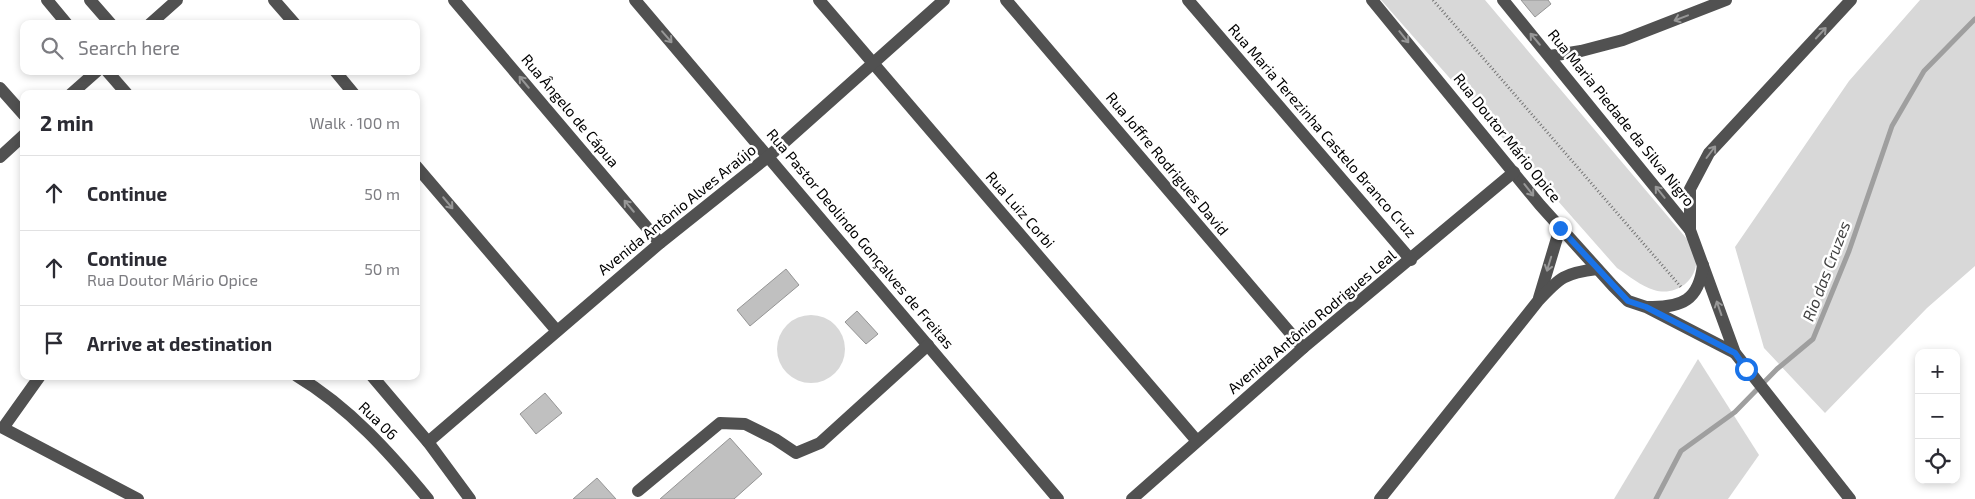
<!DOCTYPE html>
<meta charset="utf-8">
<style>
:root{--surface:#fff;--page:#f7f7f7;--text:#2b2b33;--muted:#7c7c81;--line:#e1e1e2}
body{margin:0;font-family:"Exo 2",sans-serif;background:var(--page);color:var(--text)}
.controls{position:absolute;right:15px;bottom:15px;display:grid;overflow:hidden;border-radius:10px;box-shadow:0 2px 8px #0003}
.controls button{width:45px;height:45px;display:grid;place-items:center;padding:0;border:0;border-bottom:1px solid var(--line);background:var(--surface);color:var(--text);font:25px sans-serif}
.stop{position:absolute;width:15px;height:15px;margin:-11px;border:4px solid #1a73e8;border-radius:50%;background:#fff}
.stop.end{background:#1a73e8;border-color:#fff;box-shadow:0 1px 5px #0008}
.list{margin:0;padding:0;list-style:none}
h2{display:flex;justify-content:space-between;align-items:center;height:65px;margin:0;padding:0 20px;font-size:21px}
h2 small{font-size:16px;font-weight:400;color:var(--muted)}
.list li{display:grid;grid-template-columns:32px 1fr auto;gap:15px;align-items:center;box-sizing:border-box;height:75px;padding:0 20px;border-top:1px solid var(--line)}
.list b{display:block;font-size:19px;white-space:nowrap}
.list p{margin:0;font-size:16px;white-space:nowrap;color:var(--muted)}
.list em{font-size:16px;font-style:normal;color:var(--muted)}
.icon{flex:none;width:28px;height:28px;fill:none;stroke:currentColor;stroke-width:2;stroke-linecap:round;stroke-linejoin:round}
.map{position:relative;flex:none;width:1975px;height:499px;overflow:hidden}
.search{position:absolute;background:var(--surface);box-shadow:0 2px 8px #0003;left:20px;top:20px;width:400px;height:55px;display:flex;align-items:center;gap:12px;box-sizing:border-box;padding:0 18px;border-radius:10px;color:var(--muted);font-size:19px}
.panel{position:absolute;background:var(--surface);box-shadow:0 2px 8px #0003;left:20px;top:90px;width:400px;height:290px;border-radius:10px}
.map>svg:first-child{display:block}
</style>
<div class="map">
<svg width="1975" height="499" viewBox="0 0 1975 499">
<rect width="100%" height="100%" fill="#fff"/>
<!-- green -->
<g fill="#d8d8d8">
<path d="M1381,0H1485L1692,245C1694,251 1697,258 1696,265C1693,284 1673,296 1654,290C1641,286 1629,276 1617,268Z"/>
<polygon points="1920,0 1975,0 1975,266 1927,308 1825,413 1764,348 1735,247 1849,81"/>
<circle cx="811" cy="349" r="34"/>
<polygon points="1698,359 1759,455 1728,499 1614,499"/>
</g>
<g fill="none" stroke-linecap="round" stroke-linejoin="round">
<!-- stream -->
<polyline stroke="#9f9f9f" stroke-width="5" points="1656,499 1681,451 1735,412 1777,369 1813,339 1849,251 1892,126 1924,71 1975,19"/>
</g>
<!-- building -->
<g fill="#c0c0c0" stroke="#959595">
<polygon points="1521,0 1548,0 1551,4 1535,17"/>
<polygon points="786,269 799,285 750,326 737,310"/>
<polygon points="857,311 878,334 866,344 845,322"/>
<polygon points="545,393 562,413 536,434 520,414"/>
<polygon points="730,438 762,474 734,499 660,499"/>
<polygon points="597,478 616,499 573,499"/>
</g>
<g fill="none" stroke-linecap="round" stroke-linejoin="round">
<!-- path -->
<polyline stroke="#737373" stroke-width="3" stroke-dasharray="1 2.5" stroke-linecap="butt" points="1433,0 1681,287"/>
<!-- minor -->
<g stroke="#515151" stroke-width="12">
<polyline points="47,0 67,24"/>
<polyline points="90,0 111,24"/>
<polyline points="274,0 295,24"/>
<polyline points="454,0 660,243"/>
<polyline points="635,0 1058,499"/>
<polyline points="819,0 1197,441"/>
<polyline points="1006,0 1303,348"/>
<polyline points="1188,0 1411,260"/>
<polyline points="1372,0 1540,205 1613,286 1628,301 1646,307 1735,353"/>
<polyline points="1503,0 1690,230 1735,353 1850,499"/>
<polyline points="150,24 177,0"/>
<polyline points="1550,56 1581,51 1623,40 1726,0"/>
<polyline points="107,71 127,94"/>
<polyline points="335,71 354,94"/>
<polyline points="0,88 24,115"/>
<polyline points="71,94 97,71"/>
<polyline points="0,157 24,135"/>
<polyline points="416,166 557,331"/>
<polyline points="1690,230 1690,189 1709,153 1851,0"/>
<polyline points="1539,298 1560,228"/>
<path d="M1648,307C1682,308 1699,300 1703,265"/>
<polyline points="40,376 3,428 138,499"/>
<path d="M297,376C349,407 390,453 428,499"/>
<polyline points="372,376 428,442 470,499"/>
<polyline points="428,442 660,243 769,156 944,0"/>
<polyline points="638,491 720,423 745,424 775,439 796,453 820,443 928,345"/>
<polyline points="1132,499 1303,348 1514,172"/>
<path d="M1380,499L1538,301C1560,277 1565,273 1597,269"/>
</g>
</g>
<!-- one-way arrows -->
<defs><path id="oneway-shaft" d="M-6 0H5M1.5-3L5.5 0L1.5 3" fill="none" stroke-width="1.6" stroke-linecap="round" stroke-linejoin="round" transform="scale(1.25)"/></defs>
<g stroke="#979797">
<use href="#oneway-shaft" transform="translate(1681 18) rotate(159)"/>
<use href="#oneway-shaft" transform="translate(1821 33) rotate(-47)"/>
<use href="#oneway-shaft" transform="translate(667 37) rotate(49)"/>
<use href="#oneway-shaft" transform="translate(1404 37) rotate(51)"/>
<use href="#oneway-shaft" transform="translate(1535 39) rotate(-130)"/>
<use href="#oneway-shaft" transform="translate(524 82) rotate(-130)"/>
<use href="#oneway-shaft" transform="translate(1711 152) rotate(-53)"/>
<use href="#oneway-shaft" transform="translate(1529 190) rotate(52)"/>
<use href="#oneway-shaft" transform="translate(1660 192) rotate(-129)"/>
<use href="#oneway-shaft" transform="translate(448 203) rotate(50)"/>
<use href="#oneway-shaft" transform="translate(629 206) rotate(-130)"/>
<use href="#oneway-shaft" transform="translate(1549 264) rotate(107)"/>
<use href="#oneway-shaft" transform="translate(1719 308) rotate(-109)"/>
</g>
<g fill="none" stroke-linecap="round" stroke-linejoin="round">
<!-- route -->
<polyline stroke="#1a73e8" stroke-width="6" points="1560,228 1628,301 1646,307 1735,353 1746,369"/>
</g>
<g text-anchor="middle" stroke-width="5" stroke-linejoin="round" paint-order="stroke">
<!-- street labels -->
<g font-size="15" fill="#000" stroke="#fff">
<text transform="translate(570 111) rotate(50)" y="5">Rua Ângelo de Cápua</text>
<text transform="translate(1621 118) rotate(51)" y="5">Rua Maria Piedade da Silva Nigro</text>
<text transform="translate(1322 131) rotate(49)" y="5">Rua Maria Terezinha Castelo Branco Cruz</text>
<text transform="translate(1507 138) rotate(51)" y="5">Rua Doutor Mário Opice</text>
<text transform="translate(1167 164) rotate(50)" y="5">Rua Joffre Rodrigues David</text>
<text transform="translate(677 210) rotate(-39)" y="5">Avenida Antônio Alves Araújo</text>
<text transform="translate(1020 210) rotate(49)" y="5">Rua Luiz Corbi</text>
<text transform="translate(860 239) rotate(50)" y="5">Rua Pastor Deolindo Gonçalves de Freitas</text>
<text transform="translate(1312 322) rotate(-40)" y="5">Avenida Antônio Rodrigues Leal</text>
<text transform="translate(378 421) rotate(44)" y="5">Rua 06</text>
</g>
<!-- water labels -->
<g font-size="16" font-style="italic" fill="#404040" stroke="#fff">
<text transform="translate(1826 271) rotate(-69)" y="6">Rio das Cruzes</text>
</g>
</g>
</svg>
<div class="controls">
<button>+</button>
<button>−</button>
<button><svg class="icon" aria-label="locate" viewBox="0 0 24 24"><circle cx="12" cy="12" r="6"/><path d="M12 2v4M12 18v4M2 12h4M18 12h4"/></svg></button>
</div>
<div class="stop" style="left:1746px;top:369px"></div>
<div class="stop end" style="left:1560px;top:228px"></div>
<div class="search"><svg class="icon" aria-label="search" viewBox="0 0 24 24"><circle cx="10" cy="10" r="6"/><path d="M15 15l6 6"/></svg>Search here</div>
<section class="panel">
<h2>2 min<small>Walk · 100 m</small></h2>
<ul class="list">
<li><svg class="icon" aria-label="ahead" viewBox="0 0 24 24"><path d="M12 20V5M6 11l6-6 6 6"/></svg><div><b>Continue</b></div><em>50 m</em></li>
<li><svg class="icon" aria-label="ahead" viewBox="0 0 24 24"><path d="M12 20V5M6 11l6-6 6 6"/></svg><div><b>Continue</b><p>Rua Doutor Mário Opice</p></div><em>50 m</em></li>
<li><svg class="icon" aria-label="arrive" viewBox="0 0 24 24"><path d="M6 21V4h12l-3 4 3 4H6"/></svg><div><b>Arrive at destination</b></div></li>
</ul>
</section>
</div>
